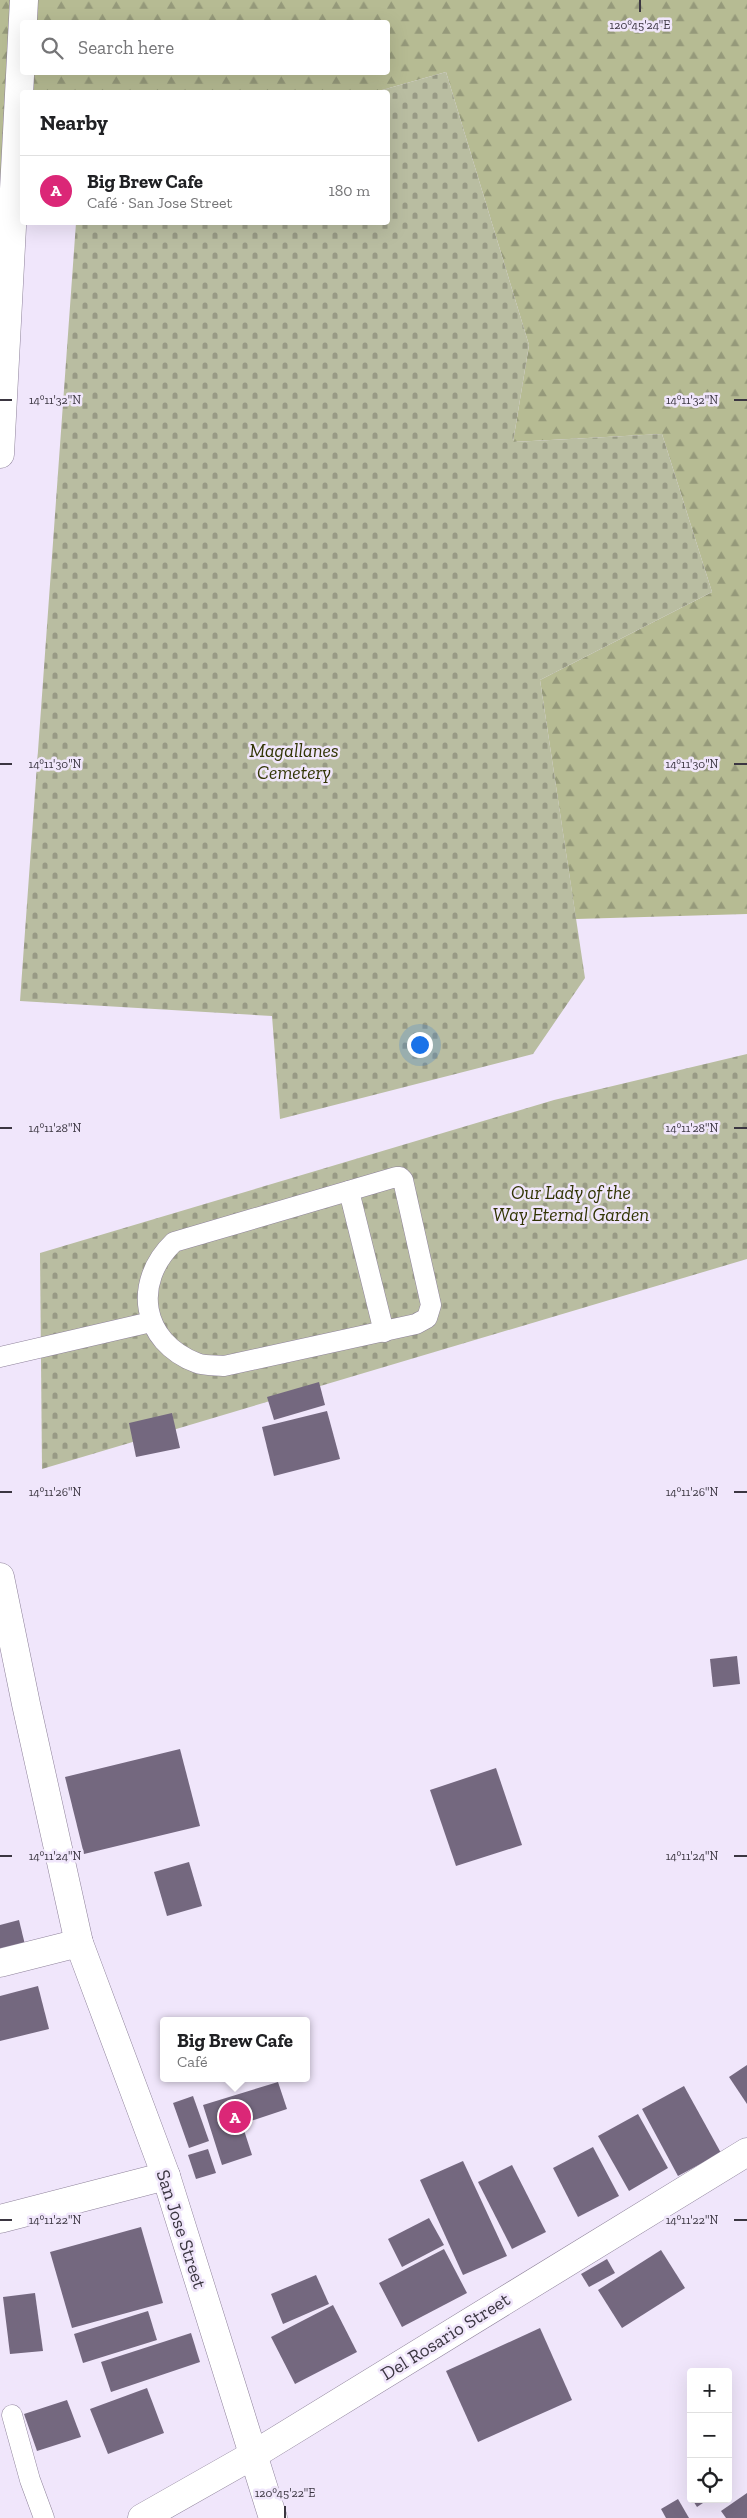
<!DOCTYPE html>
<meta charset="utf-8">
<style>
:root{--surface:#fff;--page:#f6f6f6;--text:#202124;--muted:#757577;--line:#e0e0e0;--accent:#db2777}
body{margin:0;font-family:"Zilla Slab",serif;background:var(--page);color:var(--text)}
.controls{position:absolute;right:15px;bottom:15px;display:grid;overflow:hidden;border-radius:5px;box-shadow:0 5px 20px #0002}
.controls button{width:45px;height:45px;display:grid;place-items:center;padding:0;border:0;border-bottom:1px solid var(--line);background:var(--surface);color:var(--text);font:25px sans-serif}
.you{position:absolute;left:419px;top:1044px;width:18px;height:18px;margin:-12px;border:4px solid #fff;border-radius:50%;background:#1a73e8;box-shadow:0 0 0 8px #1a73e833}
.badge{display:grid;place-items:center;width:32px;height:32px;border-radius:50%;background:var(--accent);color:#fff;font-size:16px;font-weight:700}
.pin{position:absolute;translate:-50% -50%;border:2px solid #fff;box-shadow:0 1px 5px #0006}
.popup{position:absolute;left:160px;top:2017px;width:150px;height:65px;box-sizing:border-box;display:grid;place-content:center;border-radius:5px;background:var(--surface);filter:drop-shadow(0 1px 4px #0005);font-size:16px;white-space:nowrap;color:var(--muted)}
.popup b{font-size:19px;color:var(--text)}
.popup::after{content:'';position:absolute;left:50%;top:100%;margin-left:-10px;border:10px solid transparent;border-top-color:var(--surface)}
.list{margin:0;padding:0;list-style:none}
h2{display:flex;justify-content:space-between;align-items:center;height:65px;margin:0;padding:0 20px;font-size:21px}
h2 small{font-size:16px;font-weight:400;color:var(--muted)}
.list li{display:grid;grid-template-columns:32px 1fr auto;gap:15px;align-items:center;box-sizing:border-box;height:70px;padding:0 20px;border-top:1px solid var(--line)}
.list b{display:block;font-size:19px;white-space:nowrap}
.list p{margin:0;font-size:16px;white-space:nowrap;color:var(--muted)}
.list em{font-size:16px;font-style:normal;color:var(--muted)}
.icon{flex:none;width:28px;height:28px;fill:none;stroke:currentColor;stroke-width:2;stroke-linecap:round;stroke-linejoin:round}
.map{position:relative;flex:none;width:747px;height:2518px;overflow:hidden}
.search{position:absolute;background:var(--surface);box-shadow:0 5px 20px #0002;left:20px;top:20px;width:370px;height:55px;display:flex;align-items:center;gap:12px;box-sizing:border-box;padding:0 18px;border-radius:5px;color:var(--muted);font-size:19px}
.panel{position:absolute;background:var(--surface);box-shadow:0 5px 20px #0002;left:20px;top:90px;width:370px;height:135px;border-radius:5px}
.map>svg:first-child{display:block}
</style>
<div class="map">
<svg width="747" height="2518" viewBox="0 0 747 2518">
<defs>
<pattern id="forest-firs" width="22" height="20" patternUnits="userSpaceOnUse" patternTransform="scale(1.25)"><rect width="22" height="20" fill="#b6bb93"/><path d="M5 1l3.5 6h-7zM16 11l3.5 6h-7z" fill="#95997a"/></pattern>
<pattern id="cemetery-stones" width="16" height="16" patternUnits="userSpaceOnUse" patternTransform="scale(1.25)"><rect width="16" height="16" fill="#b9bda1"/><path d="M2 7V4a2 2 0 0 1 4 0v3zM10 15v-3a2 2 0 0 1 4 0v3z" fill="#989a85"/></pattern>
</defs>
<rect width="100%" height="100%" fill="#f0e6fb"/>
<!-- forest -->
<path fill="url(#forest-firs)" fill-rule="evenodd" d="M0,0H747V914L576,919L540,680L712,592L662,434L513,442L529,345L446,72L375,92H22L0,219ZM22,22H388V72H22Z"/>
<!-- cemetery -->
<g fill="url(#cemetery-stones)">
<polygon points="446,72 529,345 513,442 662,434 712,592 540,680 585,978 533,1054 280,1119 272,1016 20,1001 76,223 388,222 388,92 375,92"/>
<polygon points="747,1054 747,1259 42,1469 40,1253 554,1100"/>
</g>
<!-- building -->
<g fill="#74687f">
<polygon points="319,1382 325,1405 274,1420 267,1397"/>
<polygon points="327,1411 340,1459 274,1476 262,1427"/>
<polygon points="172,1413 180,1448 136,1457 129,1423"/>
<polygon points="737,1656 740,1684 713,1687 710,1659"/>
<polygon points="180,1749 200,1826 84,1854 65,1777"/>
<polygon points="496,1768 522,1845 456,1866 430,1790"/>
<polygon points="189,1862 202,1906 167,1916 154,1872"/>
<polygon points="19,1920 27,1953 0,1960 0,1925"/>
<polygon points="38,1986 49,2029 0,2041 0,1996"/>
<polygon points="747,2065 747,2104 729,2077"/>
<polygon points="278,2082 287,2109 242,2124 252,2155 222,2165 203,2105"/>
<polygon points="684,2086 721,2153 678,2176 642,2109"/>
<polygon points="193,2096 209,2141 189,2148 173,2103"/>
<polygon points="638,2114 668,2168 629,2191 598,2136"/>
<polygon points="593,2147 619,2196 578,2217 553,2168"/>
<polygon points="208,2149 216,2173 196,2179 188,2155"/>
<polygon points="463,2161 507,2256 463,2275 420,2180"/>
<polygon points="512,2165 546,2232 512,2249 478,2182"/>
<polygon points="429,2218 444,2245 402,2267 388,2239"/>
<polygon points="141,2227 163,2303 72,2328 50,2252"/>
<polygon points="444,2249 467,2293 402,2327 379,2283"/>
<polygon points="661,2250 685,2288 622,2328 598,2290"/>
<polygon points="607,2259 615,2273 589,2287 581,2274"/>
<polygon points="316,2275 329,2304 283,2324 271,2294"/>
<polygon points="35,2293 43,2351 10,2354 3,2297"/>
<polygon points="333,2305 357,2352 295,2384 271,2337"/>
<polygon points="148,2311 157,2340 83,2363 74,2334"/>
<polygon points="540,2328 572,2400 478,2442 446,2371"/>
<polygon points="191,2333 200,2362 111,2392 101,2362"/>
<polygon points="147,2388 164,2433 108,2454 90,2409"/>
<polygon points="67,2400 81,2437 37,2451 24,2414"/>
<polygon points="747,2493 747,2518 726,2518 721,2511"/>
<polygon points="678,2499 689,2518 666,2518 661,2509"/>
<polygon points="692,2499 709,2499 697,2507"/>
</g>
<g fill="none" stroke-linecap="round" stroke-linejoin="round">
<defs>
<g id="lane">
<path d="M396,1177H400L403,1180L431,1305L427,1318L416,1324L224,1366C216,1365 205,1366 197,1363C141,1342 132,1282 174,1242Z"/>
<polyline points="349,1191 384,1332"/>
<polyline points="0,1357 151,1322"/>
<polyline points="12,2415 30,2480 44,2518"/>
</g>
<g id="street">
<polyline points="0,1963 79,1943"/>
<polyline points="0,2219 166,2176"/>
<polyline points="142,2518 253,2455 747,2152"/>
</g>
<g id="secondary">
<polyline points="0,454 24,0"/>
<polyline points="0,1577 26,1704 79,1943 166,2176 273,2518"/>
</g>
</defs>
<!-- lane casing -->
<use href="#lane" stroke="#8e829a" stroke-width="21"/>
<!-- street casing -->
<use href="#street" stroke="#8e829a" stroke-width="29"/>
<!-- secondary casing -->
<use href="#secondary" stroke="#8e829a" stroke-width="29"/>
<!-- lane -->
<use href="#lane" stroke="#fff" stroke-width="20"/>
<!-- street -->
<use href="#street" stroke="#fff" stroke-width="28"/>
<!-- secondary -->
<use href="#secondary" stroke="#fff" stroke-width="28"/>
</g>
<!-- ticks -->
<path fill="none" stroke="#3b3641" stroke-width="2" d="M640,0V12M0,400H12M734,400H747M0,764H12M734,764H747M0,1128H12M734,1128H747M0,1492H12M734,1492H747M0,1856H12M734,1856H747M0,2220H12M734,2220H747M285,2506V2518"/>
<g text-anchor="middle" stroke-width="5" stroke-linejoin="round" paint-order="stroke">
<!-- park labels -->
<g font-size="19" font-style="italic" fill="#313403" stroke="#f0e6fb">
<text x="294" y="757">Magallanes<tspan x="294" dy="22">Cemetery</tspan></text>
<text x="571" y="1199">Our Lady of the<tspan x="571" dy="22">Way Eternal Garden</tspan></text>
</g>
<!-- street labels -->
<g font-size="19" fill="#3b3641" stroke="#f0e6fb">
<text transform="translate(182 2229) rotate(72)" y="7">San Jose Street</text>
<text transform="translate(445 2336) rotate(-32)" y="7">Del Rosario Street</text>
</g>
</g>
<g font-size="12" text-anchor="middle" fill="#3b3641" stroke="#f0e6fb" stroke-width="5" stroke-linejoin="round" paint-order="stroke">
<text x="640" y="29">120°45'24"E</text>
<text x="55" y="404">14°11'32"N</text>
<text x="692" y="404">14°11'32"N</text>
<text x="55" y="768">14°11'30"N</text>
<text x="692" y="768">14°11'30"N</text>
<text x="55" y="1132">14°11'28"N</text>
<text x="692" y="1132">14°11'28"N</text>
<text x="55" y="1496">14°11'26"N</text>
<text x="692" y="1496">14°11'26"N</text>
<text x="55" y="1860">14°11'24"N</text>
<text x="692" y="1860">14°11'24"N</text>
<text x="55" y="2224">14°11'22"N</text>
<text x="692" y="2224">14°11'22"N</text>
<text x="285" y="2497">120°45'22"E</text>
</g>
</svg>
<div class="controls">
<button>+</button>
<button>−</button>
<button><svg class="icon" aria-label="locate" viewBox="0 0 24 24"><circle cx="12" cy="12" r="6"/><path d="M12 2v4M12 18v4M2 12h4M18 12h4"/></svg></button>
</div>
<div class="you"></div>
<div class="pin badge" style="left:235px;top:2117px">A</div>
<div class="popup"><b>Big Brew Cafe</b>Café</div>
<div class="search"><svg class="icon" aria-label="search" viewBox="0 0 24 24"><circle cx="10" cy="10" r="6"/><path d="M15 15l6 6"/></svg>Search here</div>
<section class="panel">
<h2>Nearby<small></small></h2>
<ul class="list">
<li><span class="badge">A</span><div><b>Big Brew Cafe</b><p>Café · San Jose Street</p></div><em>180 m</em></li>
</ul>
</section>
</div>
